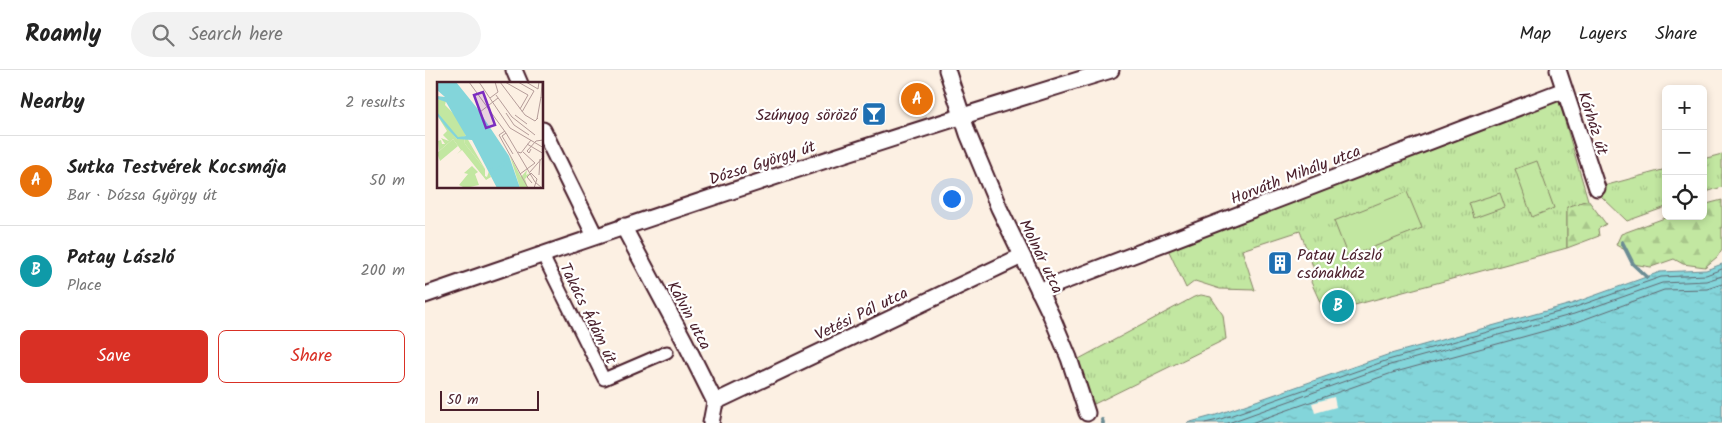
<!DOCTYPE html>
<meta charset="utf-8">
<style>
:root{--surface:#fff;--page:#f2f2f2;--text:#222;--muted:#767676;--line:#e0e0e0;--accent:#d93025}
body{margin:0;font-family:Kalam,sans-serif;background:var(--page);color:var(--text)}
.controls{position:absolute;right:15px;top:15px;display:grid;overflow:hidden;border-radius:8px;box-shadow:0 2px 8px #0003}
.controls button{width:45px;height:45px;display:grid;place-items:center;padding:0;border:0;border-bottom:1px solid var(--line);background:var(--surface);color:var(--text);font:25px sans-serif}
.scale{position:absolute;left:15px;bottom:12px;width:99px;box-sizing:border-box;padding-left:5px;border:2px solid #4a1f2b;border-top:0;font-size:14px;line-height:18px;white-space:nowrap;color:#4a1f2b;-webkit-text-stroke:4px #fff;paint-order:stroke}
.you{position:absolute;left:526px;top:128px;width:18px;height:18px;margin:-12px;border:4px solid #fff;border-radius:50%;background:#1a73e8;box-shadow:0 0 0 8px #1a73e833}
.badge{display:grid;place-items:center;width:32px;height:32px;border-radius:50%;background:var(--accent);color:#fff;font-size:16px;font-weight:700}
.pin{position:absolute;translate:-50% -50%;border:2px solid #fff;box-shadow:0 1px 5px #0006}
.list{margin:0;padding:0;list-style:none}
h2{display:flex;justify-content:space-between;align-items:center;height:65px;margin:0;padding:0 20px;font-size:21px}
h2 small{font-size:16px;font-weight:400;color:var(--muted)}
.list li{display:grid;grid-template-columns:32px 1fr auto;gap:15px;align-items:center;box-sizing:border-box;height:90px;padding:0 20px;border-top:1px solid var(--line)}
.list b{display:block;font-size:19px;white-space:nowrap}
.list p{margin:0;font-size:16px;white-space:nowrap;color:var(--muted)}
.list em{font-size:16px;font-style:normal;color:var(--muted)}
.actions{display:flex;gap:10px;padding:15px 20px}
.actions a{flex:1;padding:11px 0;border:1px solid var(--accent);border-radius:8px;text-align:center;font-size:18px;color:var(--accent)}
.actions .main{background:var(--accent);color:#fff}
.icon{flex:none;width:28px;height:28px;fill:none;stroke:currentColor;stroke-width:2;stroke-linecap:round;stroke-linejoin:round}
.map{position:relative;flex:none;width:1297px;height:353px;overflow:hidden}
header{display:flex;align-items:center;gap:30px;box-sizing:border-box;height:70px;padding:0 25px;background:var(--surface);border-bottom:1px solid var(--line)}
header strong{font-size:24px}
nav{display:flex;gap:28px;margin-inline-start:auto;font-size:18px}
.search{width:350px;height:45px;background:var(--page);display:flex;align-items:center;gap:12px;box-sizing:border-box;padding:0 18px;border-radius:28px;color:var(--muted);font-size:19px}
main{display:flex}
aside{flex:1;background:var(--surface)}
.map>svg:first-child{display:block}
</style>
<header>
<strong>Roamly</strong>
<div class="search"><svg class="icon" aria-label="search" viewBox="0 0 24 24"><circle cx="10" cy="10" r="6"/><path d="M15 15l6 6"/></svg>Search here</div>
<nav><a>Map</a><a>Layers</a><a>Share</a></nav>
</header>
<main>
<aside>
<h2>Nearby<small>2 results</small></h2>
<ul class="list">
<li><span class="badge" style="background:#e8710a">A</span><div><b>Sutka Testvérek Kocsmája</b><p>Bar · Dózsa György út</p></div><em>50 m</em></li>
<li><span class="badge" style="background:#0f9aa8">B</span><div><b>Patay László</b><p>Place</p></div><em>200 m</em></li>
</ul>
<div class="actions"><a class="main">Save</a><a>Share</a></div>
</aside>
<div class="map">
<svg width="1297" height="353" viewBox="0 0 1297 353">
<defs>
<pattern id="grass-tufts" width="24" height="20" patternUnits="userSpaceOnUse" patternTransform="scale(1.25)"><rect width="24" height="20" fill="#c2e7a1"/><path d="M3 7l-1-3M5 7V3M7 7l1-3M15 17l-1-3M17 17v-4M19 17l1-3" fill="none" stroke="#a8c68b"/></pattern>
<pattern id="forest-firs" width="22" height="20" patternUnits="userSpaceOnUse" patternTransform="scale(1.25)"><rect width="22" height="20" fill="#c2e7a1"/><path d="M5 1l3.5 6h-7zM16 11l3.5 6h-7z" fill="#a8c68b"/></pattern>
<pattern id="water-ripples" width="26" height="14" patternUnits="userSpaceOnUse" patternTransform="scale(1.25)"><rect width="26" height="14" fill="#83d5da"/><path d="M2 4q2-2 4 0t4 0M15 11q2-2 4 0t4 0" fill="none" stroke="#73b6bb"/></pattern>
</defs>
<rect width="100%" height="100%" fill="#fcf0e3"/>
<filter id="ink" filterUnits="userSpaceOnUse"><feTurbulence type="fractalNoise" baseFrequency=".02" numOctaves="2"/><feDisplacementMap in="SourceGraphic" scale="10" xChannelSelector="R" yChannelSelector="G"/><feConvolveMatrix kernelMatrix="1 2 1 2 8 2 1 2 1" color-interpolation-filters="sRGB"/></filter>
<g filter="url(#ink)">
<!-- grass -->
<g fill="url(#grass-tufts)" stroke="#868366">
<polygon points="1133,28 1163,130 1142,137 1142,178 900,243 886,212 890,202 875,161 817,180 830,220 795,219 770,211 761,218 742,177"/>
<polygon points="1297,84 1297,117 1278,123 1278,89"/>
<polygon points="1241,99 1241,137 1202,151 1176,126 1175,117"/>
<polygon points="776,225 786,227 798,245 801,269 665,336 652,290 769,227"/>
</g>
<!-- forest -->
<g fill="url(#forest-firs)" stroke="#868366">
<polygon points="1163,130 1181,154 1173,159 1174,166 1142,178 1142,137"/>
<polygon points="1297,130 1297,179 1292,187 1280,197 1258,194 1249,189 1226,197 1208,194 1200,180 1191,175 1196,164 1245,146 1278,146 1278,135"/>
</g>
<!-- pitch -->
<g fill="#c2e7a1" stroke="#868366">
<polygon points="1112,91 1129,138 1107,147 1090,99"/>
<polygon points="982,122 997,158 923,187 909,151"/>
<polygon points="1075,123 1080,137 1049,148 1044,133"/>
</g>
<!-- water -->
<polygon fill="url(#water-ripples)" stroke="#6c8c94" points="1297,194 1297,353 762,353 791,345 962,285 1146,234 1235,202 1281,200"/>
<!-- pier -->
<polygon fill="#fcf0e3" points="909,327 911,337 890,343 887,333"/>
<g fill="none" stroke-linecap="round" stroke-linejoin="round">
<!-- shore -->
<g stroke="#616871" stroke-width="1">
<polyline points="780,353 793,350 963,290 1148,238 1236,207 1281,205 1297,199"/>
<polyline points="803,353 965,295 1149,244 1237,213 1281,211 1297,206"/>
<polyline points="826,353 967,303 1152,252 1239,220 1282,219 1297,214"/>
</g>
<!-- stream -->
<g stroke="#6c8c94" stroke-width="4">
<polyline points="1197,172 1208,194 1222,207"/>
<polyline points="677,350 678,353"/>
</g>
<defs>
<polyline id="pedestrian" points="121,183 121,192 179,309 242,282"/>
<g id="minor">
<polyline points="89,0 95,14"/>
<polyline points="522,0 543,64 574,138 626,245 644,288 662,343"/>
<polyline points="1133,0 1172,118"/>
<polyline points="118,60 170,166"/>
<polyline points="198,156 260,272 290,332 286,353"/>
<polyline points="614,221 1139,20"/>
<path d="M0,225C228,146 456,70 686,0"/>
<polyline points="290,332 597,186"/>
</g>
</defs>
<!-- pedestrian casing -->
<use href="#pedestrian" stroke="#4a1f2b" stroke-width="15"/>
<!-- minor casing -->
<use href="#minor" stroke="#4a1f2b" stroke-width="19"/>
<!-- pedestrian -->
<use href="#pedestrian" stroke="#fff" stroke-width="11"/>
<!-- minor -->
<use href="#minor" stroke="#fff" stroke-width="15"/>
</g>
</g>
<!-- icons -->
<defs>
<symbol id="bar-square" viewBox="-11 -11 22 22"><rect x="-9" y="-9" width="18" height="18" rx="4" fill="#1f6fb2" stroke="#fff"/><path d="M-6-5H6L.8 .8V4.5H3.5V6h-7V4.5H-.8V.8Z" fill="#fff"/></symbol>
<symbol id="building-square" viewBox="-11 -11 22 22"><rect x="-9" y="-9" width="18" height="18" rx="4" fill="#1f6fb2" stroke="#fff"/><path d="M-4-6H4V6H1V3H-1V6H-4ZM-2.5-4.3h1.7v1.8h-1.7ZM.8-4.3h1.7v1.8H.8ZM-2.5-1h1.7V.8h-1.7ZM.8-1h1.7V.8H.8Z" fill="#fff"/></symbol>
</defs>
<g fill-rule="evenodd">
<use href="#bar-square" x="435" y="30" width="28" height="28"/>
<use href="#building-square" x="841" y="179" width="28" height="28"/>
</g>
<g text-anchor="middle" stroke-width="4.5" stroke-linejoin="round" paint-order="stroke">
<!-- poi labels -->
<g font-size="16" fill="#4a1f2b" stroke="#fff" text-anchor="end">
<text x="432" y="50">Szúnyog söröző</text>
<text x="872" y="190" text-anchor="start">Patay László<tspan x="872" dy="18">csónakház</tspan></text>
</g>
<!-- street labels -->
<g font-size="16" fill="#4a1f2b" stroke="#fff">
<text transform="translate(1169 53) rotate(72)" y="6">Kórház út</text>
<text transform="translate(337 92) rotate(-18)" y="6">Dózsa György út</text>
<text transform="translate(870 104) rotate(-21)" y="6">Horváth Mihály utca</text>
<text transform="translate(617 186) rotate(64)" y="6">Molnár utca</text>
<text transform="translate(164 243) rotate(64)" y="6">Takács Ádám út</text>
<text transform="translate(436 243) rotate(-26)" y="6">Vetési Pál utca</text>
<text transform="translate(265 245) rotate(62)" y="6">Kálvin utca</text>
</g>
</g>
<!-- overview -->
<g transform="translate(12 12)">
<rect width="106" height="106" fill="#fcf0e3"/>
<path d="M27,56H30L48,87L28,62ZM73,74L84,95L90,88L89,93L93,91L88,97L91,106H83Z" fill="#c2e7a1"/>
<path d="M0,17L9,19L8,23L21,36L29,54L21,56L5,38L0,30ZM0,33L20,57L27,56L28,62L48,87V94L50,95L52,89L54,95L49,98L25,68L20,72L24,68L16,57L2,69L1,59L4,58L5,62H8L4,56L12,59L6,53L10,49Z" fill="#c2e7a1"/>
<path d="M16,57L21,64L3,79L0,71ZM35,84L41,90L38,92L42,103L28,106L22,103L31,92L27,91Z" fill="#c2e7a1"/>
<path d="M0,0H19L40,26L72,74L83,106H60L35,58L20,57L8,44L0,33V30L21,55L29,54L9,20L0,17V14L8,15L0,8Z" fill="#83d5da"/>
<path fill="none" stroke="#83d5da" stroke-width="2.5" d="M52,88L62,86L72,77"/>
<path fill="none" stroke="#b59c99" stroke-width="1" d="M32,0L69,51L98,100L105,106M42,0L73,46L107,66M63,0L88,33L98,39L101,36M68,0L91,13L83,27M81,0L97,9L85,30M89,0L101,7L102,0M59,13L75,35L98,53M53,16L61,10L58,0M104,16L105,0M43,30L61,16M69,31L77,43L92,53M78,33L90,42M100,37L104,15M68,49L62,53L91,106M69,51L65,54L76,72M90,62L107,72M94,67L92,71L90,69L99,59L106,58M81,70L84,71L94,58M86,70L98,81M93,90L107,74M83,92L98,81M102,93L103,77M95,101L90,95L94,91L100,97L97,106"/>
<path fill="#7b2cbf" fill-opacity="0.15" stroke="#7b2cbf" stroke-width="2.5" d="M46,10L58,43L49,46L37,13Z"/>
<rect width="106" height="106" fill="none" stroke="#4a1f2b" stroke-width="2.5"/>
</g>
</svg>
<div class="controls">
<button>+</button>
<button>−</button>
<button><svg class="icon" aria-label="locate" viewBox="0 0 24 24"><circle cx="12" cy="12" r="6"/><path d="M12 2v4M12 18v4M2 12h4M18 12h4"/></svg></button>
</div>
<div class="scale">50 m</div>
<div class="you"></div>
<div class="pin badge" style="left:492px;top:29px;background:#e8710a">A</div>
<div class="pin badge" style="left:913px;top:236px;background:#0f9aa8">B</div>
</div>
</main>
